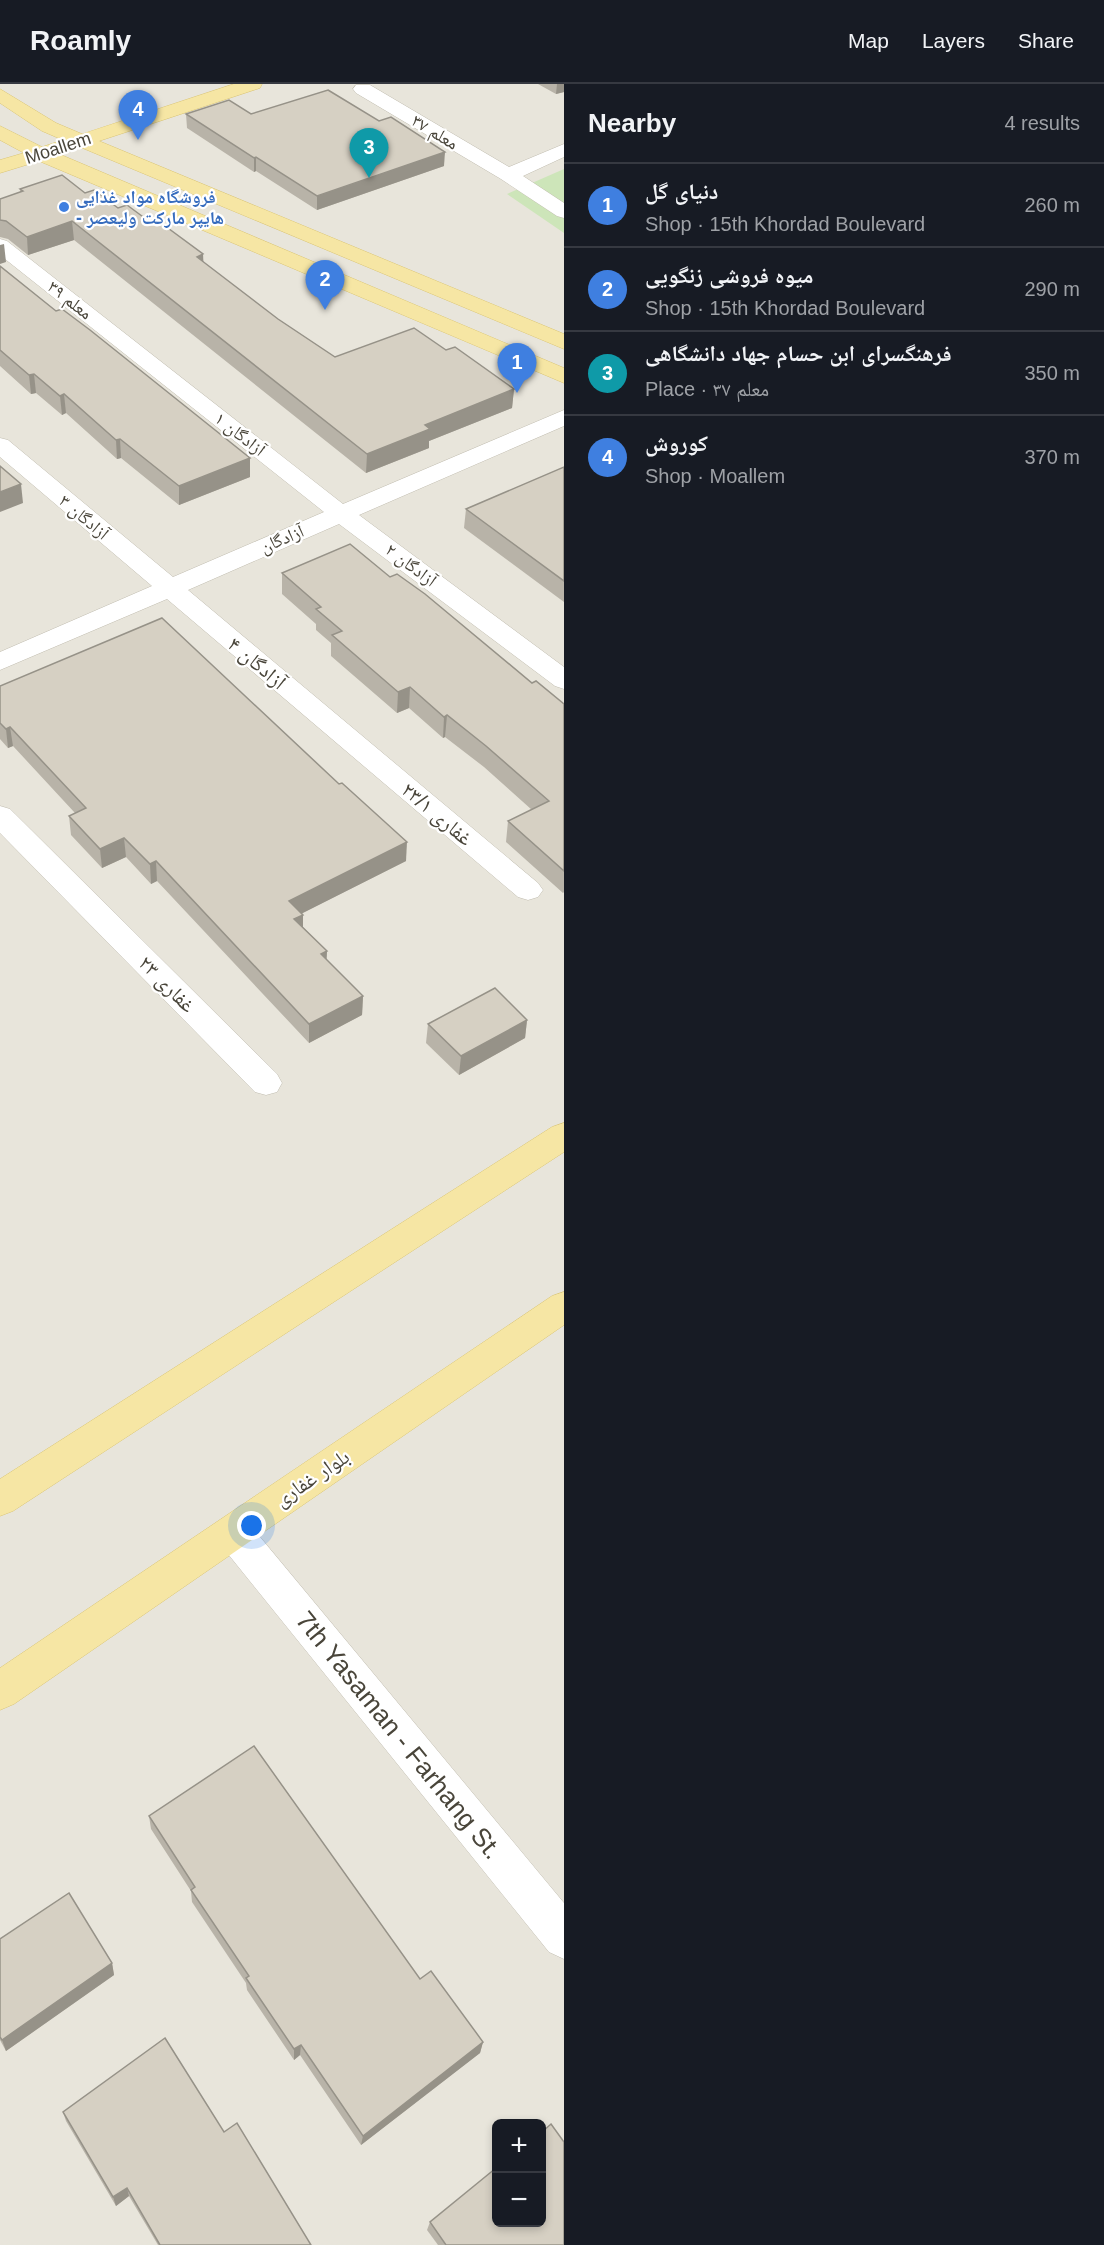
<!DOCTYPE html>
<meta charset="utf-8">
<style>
:root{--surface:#171b24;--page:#20242c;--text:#f1f3f6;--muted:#9ea1a6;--line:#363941;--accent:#7c3aed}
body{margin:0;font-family:Helvetica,"Noto Naskh Arabic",sans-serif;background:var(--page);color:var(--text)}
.controls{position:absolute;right:18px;bottom:18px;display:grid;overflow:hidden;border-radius:9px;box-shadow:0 3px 9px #0003}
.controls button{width:54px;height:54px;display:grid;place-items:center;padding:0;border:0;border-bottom:2px solid var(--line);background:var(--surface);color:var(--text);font:30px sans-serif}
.you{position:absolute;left:252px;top:1442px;width:21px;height:21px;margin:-15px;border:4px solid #fff;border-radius:50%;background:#1a73e8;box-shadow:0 0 0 9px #1a73e833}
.badge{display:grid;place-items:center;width:39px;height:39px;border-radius:50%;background:var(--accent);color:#fff;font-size:20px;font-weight:700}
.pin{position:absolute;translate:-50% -50px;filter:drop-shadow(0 2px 3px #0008)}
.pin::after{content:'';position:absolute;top:32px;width:21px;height:18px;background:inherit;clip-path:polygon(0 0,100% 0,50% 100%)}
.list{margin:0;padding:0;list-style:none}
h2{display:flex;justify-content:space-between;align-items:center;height:78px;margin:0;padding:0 24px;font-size:26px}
h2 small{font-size:20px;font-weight:400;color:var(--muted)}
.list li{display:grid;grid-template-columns:39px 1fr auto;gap:18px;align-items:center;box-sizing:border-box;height:84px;padding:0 24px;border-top:2px solid var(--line)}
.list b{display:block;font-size:22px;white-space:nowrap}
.list p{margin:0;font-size:20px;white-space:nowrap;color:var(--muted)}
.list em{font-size:20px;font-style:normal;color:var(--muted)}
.map{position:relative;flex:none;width:564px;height:2161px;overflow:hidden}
header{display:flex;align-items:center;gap:36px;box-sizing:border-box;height:84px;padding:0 30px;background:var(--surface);border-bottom:2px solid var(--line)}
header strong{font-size:28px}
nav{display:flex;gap:33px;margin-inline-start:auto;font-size:21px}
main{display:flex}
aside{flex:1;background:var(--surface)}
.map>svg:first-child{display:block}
</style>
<header>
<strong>Roamly</strong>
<nav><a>Map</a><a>Layers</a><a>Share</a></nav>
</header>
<main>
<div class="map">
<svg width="564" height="2161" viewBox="0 0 564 2161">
<rect width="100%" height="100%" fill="#f5f3ec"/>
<!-- residential -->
<path fill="#e8e5db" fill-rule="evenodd" d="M0,0H564V2161H0ZM496,2040H542V2138H496Z"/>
<!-- green -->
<polygon fill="#cde5b9" points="564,85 564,149 507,110"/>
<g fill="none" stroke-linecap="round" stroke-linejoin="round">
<defs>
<g id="minor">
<polygon points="356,1 370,1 509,83 564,60 564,73 523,92 564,119 564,134 557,132 501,95 356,9 353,5"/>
<polygon points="0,155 7,157 343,420 564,326 564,342 359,431 564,583 564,605 555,602 339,440 188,506 538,799 543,806 538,813 528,816 518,813 167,515 0,586 0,568 152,502 0,373 0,354 8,356 173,493 324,428 0,171"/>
<polygon points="0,722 10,725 277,990 282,999 277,1008 266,1011 255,1008 0,749"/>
<polygon points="233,1431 246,1436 564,1819 564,1875 549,1868 220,1460 214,1448 220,1436"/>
</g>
<g id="major">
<polygon points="234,0 262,0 260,4 99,57 564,250 564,265 80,63 59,70 564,284 564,299 39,77 0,89 0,76 24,69 0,56 0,42 42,63 63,56 42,47 0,19 0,5 56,39 82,50"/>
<polygon points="564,1039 564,1068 13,1427 0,1432 0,1395 552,1043"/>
<polygon points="564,1208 564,1241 14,1620 0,1626 0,1584 552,1212"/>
</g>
</defs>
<!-- minor casing -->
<use href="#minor" stroke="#c0bcaf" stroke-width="1"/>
<!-- major casing -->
<use href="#major" stroke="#dac575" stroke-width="1"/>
<!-- minor -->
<use href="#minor" fill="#fff" fill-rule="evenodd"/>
<!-- major -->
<use href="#major" fill="#f6e6a4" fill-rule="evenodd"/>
</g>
<!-- wall -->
<g fill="#b8b3a8">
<polygon points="538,0 564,0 564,8 556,10"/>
<polygon points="186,30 251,30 444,82 317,126 256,87 254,88 187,44"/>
<polygon points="20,105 85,109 150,138 203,170 203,178 278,235 335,273 446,266 514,305 512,324 429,357 429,364 366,389 74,156 28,171 8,155 0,153 0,115 20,108"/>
<polygon points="0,182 56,227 250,374 250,393 179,421 121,374 117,375 66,329 62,331 36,309 31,310 0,282"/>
<polygon points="564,383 564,518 464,444 466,425"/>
<polygon points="282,489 390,493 532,599 564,620 564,808 563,809 506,758 508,737 532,726 484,683 445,653 443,654 409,624 397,629 331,572 331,559 316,546 316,540 282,510"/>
<polygon points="0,602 406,777 302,829 303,843 327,867 326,876 363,912 362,931 309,959 157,797 151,800 126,773 102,784 71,751 69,732 75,729 13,662 8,664 0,655"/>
<polygon points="527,936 525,954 459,991 426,959 428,940"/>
<polygon points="149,1732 420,1895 483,1958 480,1969 361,2061 300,1971 294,1976 247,1906 246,1899 192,1818 191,1807 151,1745"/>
<polygon points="0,1855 112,1879 114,1891 6,1967 0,1956"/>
<polygon points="63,2028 224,2048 311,2161 158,2161 129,2112 116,2122 66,2037"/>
<polygon points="430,2138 564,2161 438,2161 427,2146"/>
</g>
<!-- shaded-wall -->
<g fill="#969288">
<polygon points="557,0 564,0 564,8 556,10"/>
<polygon points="445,68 444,82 317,126 317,112"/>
<polygon points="256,73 256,87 254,88 254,74"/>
<polygon points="72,137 74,156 28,171 27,153"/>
<polygon points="4,160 6,178 0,180 0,161"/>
<polygon points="203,170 204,189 197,173"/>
<polygon points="34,290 36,309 31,310 29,291"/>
<polygon points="514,305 512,324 429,357 429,364 366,389 367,370 425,341"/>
<polygon points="64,310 66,329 62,331 60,312"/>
<polygon points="120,355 121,374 117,375 116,356"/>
<polygon points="250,374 250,393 179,421 179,402"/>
<polygon points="21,400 23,419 0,428 0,408"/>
<polygon points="410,603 409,624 397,629 398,608"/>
<polygon points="447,631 445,653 443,654 444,633"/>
<polygon points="10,643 13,662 8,664 6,645"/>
<polygon points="124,754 126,773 102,784 100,765"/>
<polygon points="407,758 406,777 289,836 289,817"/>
<polygon points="156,777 157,797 151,800 150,780"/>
<polygon points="303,831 303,850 294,835"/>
<polygon points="327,867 326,886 321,870"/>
<polygon points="363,912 362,931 309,959 309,940"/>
<polygon points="527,936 525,954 459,991 461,972"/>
<polygon points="112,1879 114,1891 6,1967 2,1956"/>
<polygon points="483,1958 480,1969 361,2061 363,2052"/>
<polygon points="301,1961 300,1971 294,1976 294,1965"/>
<polygon points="127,2104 129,2112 116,2122 113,2113"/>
</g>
<!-- building -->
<g fill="#d6d0c3" stroke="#969288" stroke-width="1.5">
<polygon points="328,6 379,37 391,33 445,68 317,112 256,73 254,74 186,30 229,16 251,30"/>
<polygon points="62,91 85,109 94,106 118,124 127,121 150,138 157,136 203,170 197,173 278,235 335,273 414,244 446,266 455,263 514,305 425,341 430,345 367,370 72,137 27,153 6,137 0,136 0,115 23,107 20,105"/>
<polygon points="0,182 56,227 62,225 90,246 250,374 179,402 120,355 116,356 64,310 60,312 34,290 29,291 0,266"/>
<polygon points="0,382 21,400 0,408"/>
<polygon points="564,383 564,497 466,425"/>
<polygon points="350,460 390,493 397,490 425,510 532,599 536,597 564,620 564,787 508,737 549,717 486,662 447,631 444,633 410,603 398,608 332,551 342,547 316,525 321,523 282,489"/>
<polygon points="162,534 339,700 342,699 407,758 289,817 303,831 294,835 327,867 321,870 363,912 309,940 156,777 150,780 124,754 100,765 69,732 86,724 10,643 6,645 0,639 0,602"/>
<polygon points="495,904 527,936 461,972 428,940"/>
<polygon points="254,1662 420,1895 431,1887 483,1958 363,2052 301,1961 294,1965 246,1894 249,1892 191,1806 195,1803 149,1732"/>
<polygon points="69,1809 112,1879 2,1956 0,1953 0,1855"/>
<polygon points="165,1954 224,2048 237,2039 311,2161 160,2161 127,2104 113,2113 63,2028"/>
<polygon points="551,2040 564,2058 564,2161 446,2161 430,2138 496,2084 496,2139 542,2139 542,2048"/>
</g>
<!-- markers -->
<circle fill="#3f7fe0" stroke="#fff" stroke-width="2" cx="64" cy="123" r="6"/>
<g text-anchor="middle" stroke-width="4.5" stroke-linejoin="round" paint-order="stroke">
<!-- far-street labels -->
<g font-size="18" fill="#49453a" stroke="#fff">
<text transform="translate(435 48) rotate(31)" y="6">معلم ۳۷</text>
<text transform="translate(58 64) rotate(-18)" y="6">Moallem</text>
<text transform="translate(70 216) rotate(38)" y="6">معلم ۳۹</text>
<text transform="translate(240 350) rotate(38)" y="6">آزادگان ۱</text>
<text transform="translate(84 433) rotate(40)" y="6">آزادگان ۳</text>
<text transform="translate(282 455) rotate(-23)" y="6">آزادگان</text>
<text transform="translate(411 481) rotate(37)" y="6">آزادگان ۲</text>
</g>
<!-- far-shop labels -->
<g font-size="18" font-weight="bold" fill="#366cbe" stroke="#fff" text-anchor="start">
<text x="76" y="119">فروشگاه مواد غذایی<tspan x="76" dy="21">- هایپر مارکت ولیعصر</tspan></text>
</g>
<!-- street labels -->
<g font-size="21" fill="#49453a" stroke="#fff">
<text transform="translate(257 579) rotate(40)" y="7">آزادگان ۴</text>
<text transform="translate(437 730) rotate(40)" y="7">غفاری ۲۳/۱</text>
<text transform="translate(167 900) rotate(45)" y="7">غفاری ۲۳</text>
<text transform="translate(312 1394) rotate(-34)" y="7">بلوار غفاری</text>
</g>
<!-- near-street labels -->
<g font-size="26" fill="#49453a" stroke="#fff">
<text transform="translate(399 1651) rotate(51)" y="9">7th Yasaman - Farhang St.</text>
</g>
</g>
</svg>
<div class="controls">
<button>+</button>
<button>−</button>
</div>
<div class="you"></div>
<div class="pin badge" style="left:517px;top:309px;background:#3f7fe0">1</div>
<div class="pin badge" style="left:325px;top:226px;background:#3f7fe0">2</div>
<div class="pin badge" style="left:369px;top:94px;background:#0f9aa8">3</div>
<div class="pin badge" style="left:138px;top:56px;background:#3f7fe0">4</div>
</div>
<aside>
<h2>Nearby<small>4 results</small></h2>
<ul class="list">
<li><span class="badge" style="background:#3f7fe0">1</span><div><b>دنیای گل</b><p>Shop · 15th Khordad Boulevard</p></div><em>260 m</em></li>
<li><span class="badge" style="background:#3f7fe0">2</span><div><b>میوه فروشی زنگویی</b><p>Shop · 15th Khordad Boulevard</p></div><em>290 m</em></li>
<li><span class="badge" style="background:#0f9aa8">3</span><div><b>فرهنگسرای ابن حسام جهاد دانشگاهی</b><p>Place · معلم ۳۷</p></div><em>350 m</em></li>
<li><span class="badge" style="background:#3f7fe0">4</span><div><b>کوروش</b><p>Shop · Moallem</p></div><em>370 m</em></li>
</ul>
</aside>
</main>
